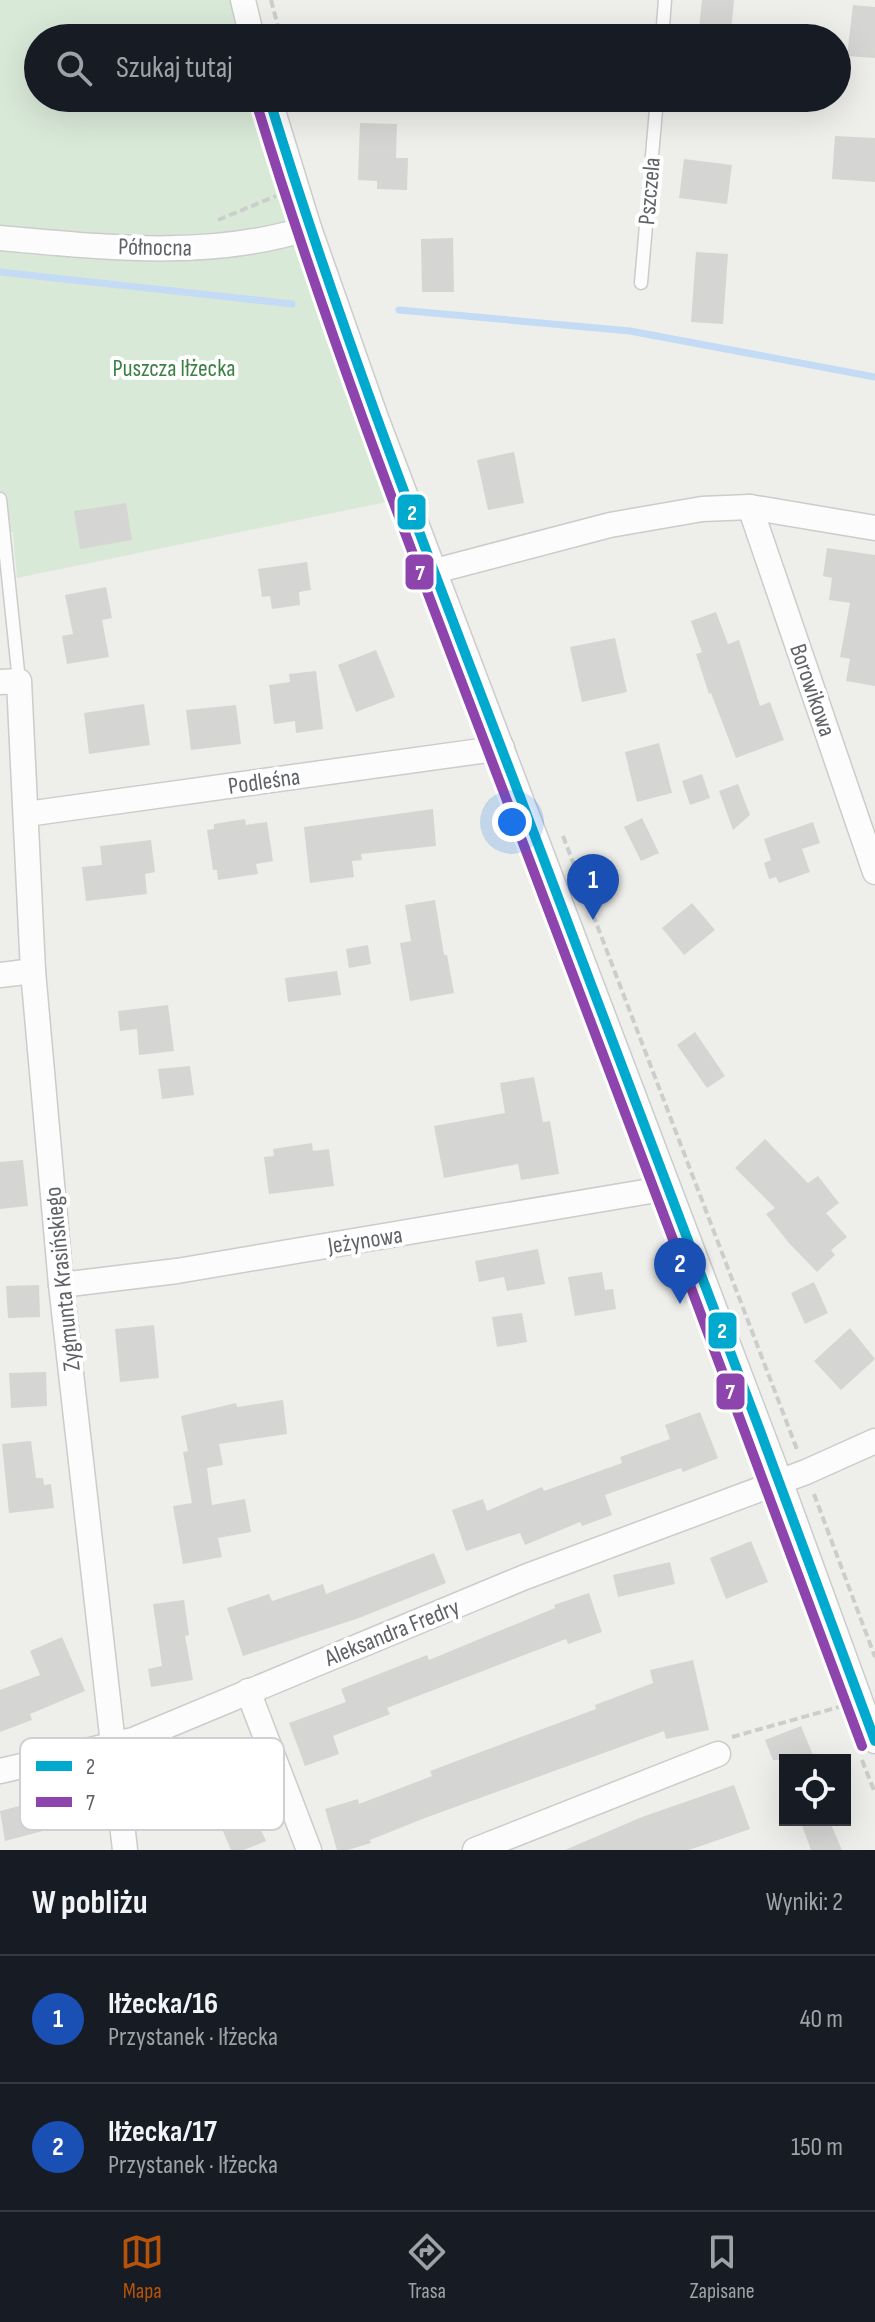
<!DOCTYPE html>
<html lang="pl">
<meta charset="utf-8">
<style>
:root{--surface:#171b24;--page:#20242c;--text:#f1f3f6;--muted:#9ea1a6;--line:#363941;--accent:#b45309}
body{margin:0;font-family:"Sofia Sans Condensed",sans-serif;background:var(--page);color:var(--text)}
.controls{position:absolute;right:24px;bottom:24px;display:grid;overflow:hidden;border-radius:0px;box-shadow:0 8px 32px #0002}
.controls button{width:72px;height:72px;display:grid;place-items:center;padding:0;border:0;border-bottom:2px solid var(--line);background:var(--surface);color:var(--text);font:40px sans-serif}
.you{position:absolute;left:512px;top:822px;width:28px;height:28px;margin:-20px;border:6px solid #fff;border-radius:50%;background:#1a73e8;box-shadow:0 0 0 12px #1a73e833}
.badge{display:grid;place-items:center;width:52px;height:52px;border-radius:50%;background:var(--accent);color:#fff;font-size:26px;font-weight:700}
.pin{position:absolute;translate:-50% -66px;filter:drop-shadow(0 2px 4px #0008)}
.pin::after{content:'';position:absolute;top:42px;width:28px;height:24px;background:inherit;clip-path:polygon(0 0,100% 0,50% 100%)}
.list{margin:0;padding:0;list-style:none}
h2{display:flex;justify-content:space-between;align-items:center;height:104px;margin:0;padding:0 32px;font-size:34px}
h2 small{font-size:26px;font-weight:400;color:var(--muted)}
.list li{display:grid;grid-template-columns:52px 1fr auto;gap:24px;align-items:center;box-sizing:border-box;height:128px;padding:0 32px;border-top:2px solid var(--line)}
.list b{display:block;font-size:30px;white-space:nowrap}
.list p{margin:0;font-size:26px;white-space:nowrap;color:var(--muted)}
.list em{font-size:26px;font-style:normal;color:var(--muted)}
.icon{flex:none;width:44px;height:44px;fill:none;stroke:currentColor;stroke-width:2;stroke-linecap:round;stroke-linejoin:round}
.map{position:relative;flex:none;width:875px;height:1850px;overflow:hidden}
.search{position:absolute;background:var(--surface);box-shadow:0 8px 32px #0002;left:24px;right:24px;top:24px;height:88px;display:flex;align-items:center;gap:20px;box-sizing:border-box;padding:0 28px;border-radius:44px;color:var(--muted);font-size:30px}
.sheet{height:360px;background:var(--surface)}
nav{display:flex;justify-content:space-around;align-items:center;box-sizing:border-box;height:112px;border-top:2px solid var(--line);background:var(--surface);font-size:22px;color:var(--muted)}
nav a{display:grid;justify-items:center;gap:4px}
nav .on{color:var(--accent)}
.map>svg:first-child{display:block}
</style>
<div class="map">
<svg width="875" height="1850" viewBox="0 0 875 1850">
<rect width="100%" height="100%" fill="#eeeeea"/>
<!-- green -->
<polygon fill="#d9e9d8" points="0,0 243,0 252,38 38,38 38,98 269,98 406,498 17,578 13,532 0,532"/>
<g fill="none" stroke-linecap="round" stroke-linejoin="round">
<!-- stream -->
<g stroke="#c3dbf4" stroke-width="7">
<polyline points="0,272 292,304"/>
<polyline points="399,310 630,331 875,377"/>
</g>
</g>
<!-- building -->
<g fill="#d5d5d3">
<polygon points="702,0 734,0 731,32 699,29"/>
<polygon points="853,5 875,7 875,58 847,56"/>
<polygon points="360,123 397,124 396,158 408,158 407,190 377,189 377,181 358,180"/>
<polygon points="835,136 875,138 875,182 832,179"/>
<polygon points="684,159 732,165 727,204 679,198"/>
<polygon points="453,238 454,292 422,292 421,239"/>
<polygon points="696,252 728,254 723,324 691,322"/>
<polygon points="514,452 524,503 488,510 477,460"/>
<polygon points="126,503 132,540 80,549 74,511"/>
<polygon points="827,548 875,555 875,686 846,681 850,659 840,657 850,603 829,600 832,578 823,576"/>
<polygon points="307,562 311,590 299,592 300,605 272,609 270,596 262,597 258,569"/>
<polygon points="106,587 112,618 102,620 109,657 67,664 62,636 73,634 65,595"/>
<polygon points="716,612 728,644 739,640 760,706 770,702 784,740 736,758 711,693 709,694 696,654 702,652 691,621"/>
<polygon points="615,638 627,692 582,702 570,647"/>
<polygon points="376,650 395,697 356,712 338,665"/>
<polygon points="316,671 323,729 296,733 295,721 274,724 269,685 290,682 289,674"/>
<polygon points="144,704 150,745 89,754 84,713"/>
<polygon points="236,705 241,744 191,750 186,710"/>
<polygon points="659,743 672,793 637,802 625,752"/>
<polygon points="702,774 710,798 690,805 682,781"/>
<polygon points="738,784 750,815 733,830 719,791"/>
<polygon points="433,809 436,846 361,854 362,860 352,861 354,877 310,883 304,827"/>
<polygon points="642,818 659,853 641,861 624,827"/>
<polygon points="245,819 246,825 267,822 273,861 256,864 258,874 218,880 217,870 213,870 207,830 214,829 214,824"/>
<polygon points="813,822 820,843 802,849 810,872 779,883 776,877 769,879 764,863 771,860 764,839"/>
<polygon points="151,840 155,872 145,874 147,894 86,901 82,867 102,865 100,846"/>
<polygon points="435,900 444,955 447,955 454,993 410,1001 400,943 411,941 405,905"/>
<polygon points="692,903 715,930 684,955 662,928"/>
<polygon points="368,945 371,964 349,968 346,949"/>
<polygon points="337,971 341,995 288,1002 285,978"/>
<polygon points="168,1005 174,1051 139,1055 137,1029 120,1031 118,1011"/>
<polygon points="695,1032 725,1076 707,1088 677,1045"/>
<polygon points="190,1066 194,1095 162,1099 158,1069"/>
<polygon points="534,1077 543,1122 550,1121 559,1174 521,1180 518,1164 444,1178 434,1126 505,1113 500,1083"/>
<polygon points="765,1139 808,1183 818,1176 839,1203 826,1213 847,1237 831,1250 835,1255 817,1272 788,1242 766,1214 775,1208 735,1168"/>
<polygon points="312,1143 313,1151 329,1149 334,1186 269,1194 264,1157 274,1156 273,1149"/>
<polygon points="23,1160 28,1206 0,1209 0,1162"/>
<polygon points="538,1249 545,1284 507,1291 504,1277 479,1282 475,1261"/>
<polygon points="602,1272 605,1290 613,1289 616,1309 575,1316 568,1277"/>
<polygon points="814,1282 828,1313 805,1324 791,1293"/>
<polygon points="39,1285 40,1317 8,1318 6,1286"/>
<polygon points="522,1313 527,1342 497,1347 492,1317"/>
<polygon points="154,1325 159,1378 120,1382 115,1329"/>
<polygon points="850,1328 875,1359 841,1390 814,1361"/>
<polygon points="46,1372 47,1406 11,1408 9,1373"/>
<polygon points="283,1400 287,1434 219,1444 223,1465 207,1468 212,1505 245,1499 251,1532 218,1538 222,1557 183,1564 173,1506 192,1503 183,1452 188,1451 181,1416 236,1403 237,1407"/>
<polygon points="700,1412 718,1458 683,1472 681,1468 605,1495 612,1515 582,1526 580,1522 525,1545 520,1533 466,1551 452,1510 483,1499 487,1511 542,1487 544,1491 622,1463 620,1457 670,1439 665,1425"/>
<polygon points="31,1441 36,1478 43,1478 44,1485 51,1484 54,1508 9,1513 2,1444"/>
<polygon points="751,1541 768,1582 726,1599 710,1558"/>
<polygon points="434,1553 446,1583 359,1618 243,1656 227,1608 269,1594 272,1601 323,1584 326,1594"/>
<polygon points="670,1562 675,1584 618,1597 613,1575"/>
<polygon points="589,1593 602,1632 568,1644 566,1639 387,1708 390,1714 333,1736 339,1754 305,1766 289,1723 346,1702 341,1689 427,1655 429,1660 555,1608 554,1605"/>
<polygon points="184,1600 189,1635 185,1636 193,1680 151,1687 148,1669 162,1666 153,1604"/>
<polygon points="62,1637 85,1691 30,1714 32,1720 0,1732 0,1690 40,1675 30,1651"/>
<polygon points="693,1660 709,1730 666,1739 664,1731 425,1818 370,1840 371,1843 348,1850 337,1850 325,1809 358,1799 359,1804 432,1776 430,1771 596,1709 595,1705 653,1683 650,1670"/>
<polygon points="801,1726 815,1760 773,1760 765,1740"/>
<polygon points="222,1747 266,1841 244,1850 231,1850 209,1798 186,1809 168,1774"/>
<polygon points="734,1785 750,1829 689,1850 565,1850 642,1817"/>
<polygon points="61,1795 69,1824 5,1841 0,1811"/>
<polygon points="800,1820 829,1820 842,1850 811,1850"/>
</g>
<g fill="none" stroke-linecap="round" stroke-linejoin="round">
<defs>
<g id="lane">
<polyline points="662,38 665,0"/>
<polyline points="641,283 657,98"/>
<polyline points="0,499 19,681"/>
</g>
<g id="street">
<polyline points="243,0 252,38"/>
<polyline points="269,98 309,228 376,418 780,1481 875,1741"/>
<path d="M0,238C103,247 208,260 309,228"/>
<polyline points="750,507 875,872"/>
<polyline points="435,571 610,525 702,509 750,507 875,528"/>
<polyline points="0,682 19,681 33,971 61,1285 125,1850"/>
<polyline points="27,814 502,748"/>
<polyline points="0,975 33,971"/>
<polyline points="61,1285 177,1271 668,1188"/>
<polyline points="248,1691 309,1850"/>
<polyline points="0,1771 133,1740 525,1577 806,1472 875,1441"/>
<polyline points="475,1850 718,1754"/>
</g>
</defs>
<!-- lane casing -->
<use href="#lane" stroke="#cbcccb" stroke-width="15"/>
<!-- street casing -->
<use href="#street" stroke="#cbcccb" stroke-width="27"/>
<!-- path -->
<g stroke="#cacfcd" stroke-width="4" stroke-dasharray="8 4" stroke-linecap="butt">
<polyline points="271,0 281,38"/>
<polyline points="218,220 276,196"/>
<polyline points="563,836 798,1452"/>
<polyline points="814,1494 875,1657"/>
<polyline points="732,1737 839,1707"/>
<polyline points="862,1760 875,1793"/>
</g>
<!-- lane -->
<use href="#lane" stroke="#fcfcfc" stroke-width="12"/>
<!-- street -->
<use href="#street" stroke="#fcfcfc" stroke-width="24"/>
<defs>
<path id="bus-1" d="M269,98C342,337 433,569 522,802C641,1115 760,1427 875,1741"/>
<path id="bus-2" d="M256,102C329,341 420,573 509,806C627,1119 747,1432 862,1746"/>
</defs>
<!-- bus-1 casing -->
<use href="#bus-1" stroke="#fff" stroke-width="16"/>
<!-- bus-2 casing -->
<use href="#bus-2" stroke="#fff" stroke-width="16"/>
<!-- bus-1 -->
<use href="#bus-1" stroke="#00a9ce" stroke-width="10"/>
<!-- bus-2 -->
<use href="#bus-2" stroke="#8e44ad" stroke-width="10"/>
</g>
<g text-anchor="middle" stroke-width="8" stroke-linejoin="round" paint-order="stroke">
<!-- street labels -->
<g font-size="24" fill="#5f6267" stroke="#fff">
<text transform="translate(649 191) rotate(-85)" y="8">Pszczela</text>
<text transform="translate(155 247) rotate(1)" y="8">Północna</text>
<text transform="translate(813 690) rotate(71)" y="8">Borowikowa</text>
<text transform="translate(264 781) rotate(-8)" y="8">Podleśna</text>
<text transform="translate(365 1240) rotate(-9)" y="8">Jeżynowa</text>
<text transform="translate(62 1279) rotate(-96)" y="8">Zygmunta Krasińskiego</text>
<text transform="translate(392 1632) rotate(-22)" y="8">Aleksandra Fredry</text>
</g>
<!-- park labels -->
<g font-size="24" fill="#3c8044" stroke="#fff">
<text x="174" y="376">Puszcza Iłżecka</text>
</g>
</g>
<!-- legend -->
<rect x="20" y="1738" width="264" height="92" rx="12" fill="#fff" stroke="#cfd0d1" stroke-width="2"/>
<rect x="36" y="1761" width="36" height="10" fill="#00a9ce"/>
<rect x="36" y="1797" width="36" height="10" fill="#8e44ad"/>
<g font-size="22" fill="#5f6267">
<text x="86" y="1774">2</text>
<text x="86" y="1810">7</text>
</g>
<g stroke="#fff" stroke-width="3">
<rect x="396" y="493" width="31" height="38" rx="8" fill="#00a9ce"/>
<rect x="404" y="553" width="31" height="38" rx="8" fill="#8e44ad"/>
<rect x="707" y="1311" width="31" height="39" rx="8" fill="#00a9ce"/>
<rect x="715" y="1372" width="31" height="39" rx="8" fill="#8e44ad"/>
</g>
<g font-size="22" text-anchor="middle" font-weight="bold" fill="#fff">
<text x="412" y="520">2</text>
<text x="420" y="580">7</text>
<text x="722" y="1338">2</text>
<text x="730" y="1399">7</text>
</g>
</svg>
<div class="controls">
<button><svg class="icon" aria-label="locate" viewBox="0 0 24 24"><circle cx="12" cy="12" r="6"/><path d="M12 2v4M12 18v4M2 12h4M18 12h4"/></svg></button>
</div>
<div class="you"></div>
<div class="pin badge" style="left:593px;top:920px;background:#1a4fb4">1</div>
<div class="pin badge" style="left:680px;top:1304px;background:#1a4fb4">2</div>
<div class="search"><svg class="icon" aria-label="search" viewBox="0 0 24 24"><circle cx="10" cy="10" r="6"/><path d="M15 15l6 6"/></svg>Szukaj tutaj</div>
</div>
<section class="sheet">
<h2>W pobliżu<small>Wyniki: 2</small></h2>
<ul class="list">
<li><span class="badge" style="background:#1a4fb4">1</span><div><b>Iłżecka/16</b><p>Przystanek · Iłżecka</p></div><em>40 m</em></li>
<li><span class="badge" style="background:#1a4fb4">2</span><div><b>Iłżecka/17</b><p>Przystanek · Iłżecka</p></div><em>150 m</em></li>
</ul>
</section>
<nav>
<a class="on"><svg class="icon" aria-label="map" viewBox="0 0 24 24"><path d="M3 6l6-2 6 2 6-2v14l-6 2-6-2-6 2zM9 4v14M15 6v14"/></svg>Mapa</a>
<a><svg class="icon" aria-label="directions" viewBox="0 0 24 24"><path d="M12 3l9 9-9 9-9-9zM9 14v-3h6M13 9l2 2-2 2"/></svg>Trasa</a>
<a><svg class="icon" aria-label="saved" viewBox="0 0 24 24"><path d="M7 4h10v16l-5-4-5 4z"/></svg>Zapisane</a>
</nav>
